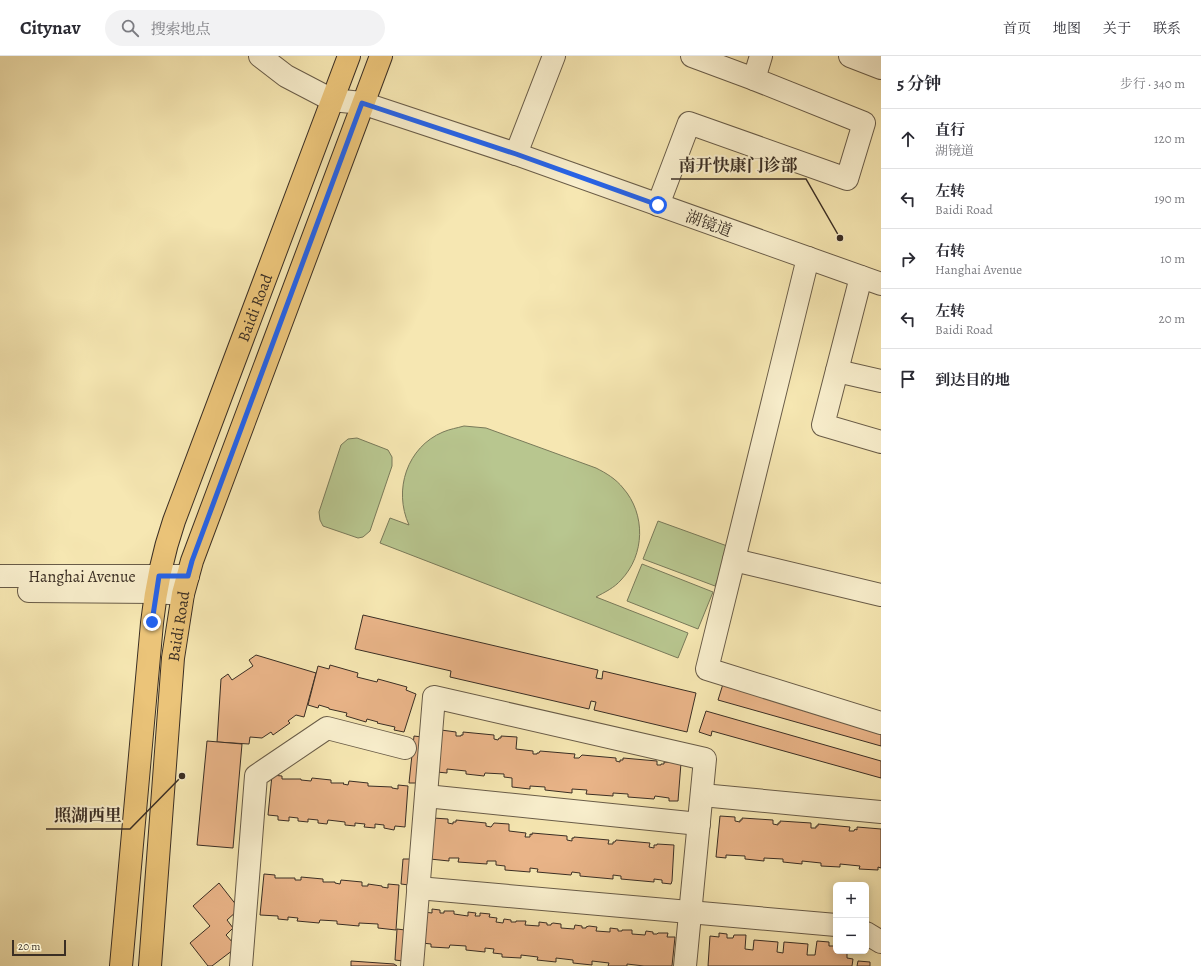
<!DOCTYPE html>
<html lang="zh">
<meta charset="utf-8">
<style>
:root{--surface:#fff;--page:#f2f2f3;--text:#2b2b33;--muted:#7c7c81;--line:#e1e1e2}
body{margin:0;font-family:Alegreya,"Noto Serif SC",serif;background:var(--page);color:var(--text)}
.controls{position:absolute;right:12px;bottom:12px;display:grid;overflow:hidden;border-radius:6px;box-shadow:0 2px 10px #0003}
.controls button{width:36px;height:36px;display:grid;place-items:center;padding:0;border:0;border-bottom:1px solid var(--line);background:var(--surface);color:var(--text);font:20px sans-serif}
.scale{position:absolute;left:12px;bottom:10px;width:54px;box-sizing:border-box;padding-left:4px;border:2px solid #3a2e24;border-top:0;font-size:11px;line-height:14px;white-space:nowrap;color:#3a2e24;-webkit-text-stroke:3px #f9efcd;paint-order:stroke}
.stop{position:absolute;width:12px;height:12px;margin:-9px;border:3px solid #2563eb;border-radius:50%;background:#fff}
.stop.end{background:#2563eb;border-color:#fff;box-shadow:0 1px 4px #0008}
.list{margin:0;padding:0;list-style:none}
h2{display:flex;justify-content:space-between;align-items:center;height:52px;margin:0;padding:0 16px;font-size:17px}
h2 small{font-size:13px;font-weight:400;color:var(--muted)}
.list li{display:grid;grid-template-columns:26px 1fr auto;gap:12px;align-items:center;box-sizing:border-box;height:60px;padding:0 16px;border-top:1px solid var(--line)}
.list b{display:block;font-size:15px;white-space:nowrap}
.list p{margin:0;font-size:13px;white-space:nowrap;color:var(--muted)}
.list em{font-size:13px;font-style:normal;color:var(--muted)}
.icon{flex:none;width:22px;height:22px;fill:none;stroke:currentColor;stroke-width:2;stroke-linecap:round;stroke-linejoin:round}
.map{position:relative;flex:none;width:881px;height:910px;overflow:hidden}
header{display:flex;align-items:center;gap:24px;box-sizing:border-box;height:56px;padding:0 20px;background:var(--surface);border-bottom:1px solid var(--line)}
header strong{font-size:19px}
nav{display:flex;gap:22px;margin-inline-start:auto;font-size:14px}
.search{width:280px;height:36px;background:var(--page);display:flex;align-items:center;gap:10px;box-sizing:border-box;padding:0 14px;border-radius:22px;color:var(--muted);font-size:15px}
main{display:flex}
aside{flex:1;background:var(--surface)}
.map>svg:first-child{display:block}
</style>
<header>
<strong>Citynav</strong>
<div class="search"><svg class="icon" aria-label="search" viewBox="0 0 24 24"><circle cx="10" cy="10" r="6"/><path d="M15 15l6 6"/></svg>搜索地点</div>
<nav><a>首页</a><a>地图</a><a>关于</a><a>联系</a></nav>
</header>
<main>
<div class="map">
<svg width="881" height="910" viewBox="0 0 881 910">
<rect width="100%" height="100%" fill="#f6e7b2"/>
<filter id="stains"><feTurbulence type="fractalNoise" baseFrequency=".005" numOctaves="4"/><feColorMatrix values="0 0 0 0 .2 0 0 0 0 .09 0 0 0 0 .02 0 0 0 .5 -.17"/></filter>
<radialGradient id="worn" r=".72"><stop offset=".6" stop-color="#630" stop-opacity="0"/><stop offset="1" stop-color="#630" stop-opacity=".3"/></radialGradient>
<!-- green -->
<g fill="#b8c68f" stroke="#797a5a">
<path d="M464,370L486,372L596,412C606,417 616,423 623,432C646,458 645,499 621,524C614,532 605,536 596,541L688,577L678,602L380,487L390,462L409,469C393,434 407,391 443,376C450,373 457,372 464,370Z"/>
<polygon points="357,382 388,394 392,401 392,410 370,475 363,481 358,482 323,470 320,464 319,456 341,389 348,383"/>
<polygon points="658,465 730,491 715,530 643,503"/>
<polygon points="642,508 713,536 698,573 627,545"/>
</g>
<!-- building -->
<g fill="#e9b488" stroke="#3a2e24">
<polygon points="363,559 598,614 596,622 602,623 603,615 696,637 687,676 594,654 596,646 591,645 589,653 450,621 451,615 355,593"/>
<polygon points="256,599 316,617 304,661 296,659 288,665 290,667 273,679 271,676 262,682 250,681 249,688 217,686 221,623 228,618 232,624 253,610 249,604"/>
<polygon points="330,609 358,617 357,621 377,626 378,623 407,631 406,634 416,638 404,676 394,674 395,671 377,667 378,666 367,663 366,666 346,660 347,657 329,653 329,652 319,649 318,652 308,649 318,610 329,613"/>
<polygon points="723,628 881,673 881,690 718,644"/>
<polygon points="706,655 881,705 881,722 712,675 711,680 699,676"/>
<polygon points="441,674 456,676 456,680 461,680 461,679 463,679 463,676 494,679 494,683 498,684 499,682 501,682 501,680 517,681 516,693 533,695 533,698 537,698 537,697 539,697 540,695 575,698 574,702 579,702 582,699 616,702 616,705 620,706 620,704 623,704 623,702 657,705 657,709 661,709 661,708 664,708 664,706 681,707 678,745 669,745 669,742 655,740 654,743 628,741 628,738 613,737 613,740 586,738 587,734 572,733 572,737 545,734 545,731 530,730 530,733 512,731 512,722 504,721 504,718 485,717 484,720 466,718 466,715 447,713 447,717 437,716"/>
<polygon points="414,680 422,681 418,727 409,727"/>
<polygon points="207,685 242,688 233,792 197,789"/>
<polygon points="272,719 282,720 282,723 301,723 301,724 311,725 312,722 331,724 331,727 344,727 343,728 348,729 349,725 368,727 368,730 392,731 392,732 398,733 398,729 408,730 405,771 395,770 394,774 384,772 384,769 375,768 375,772 364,771 365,768 355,767 355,770 345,769 345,766 328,764 327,768 318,767 318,764 308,763 308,766 298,765 298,762 289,761 289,765 278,764 278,760 268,759"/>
<polygon points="720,760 735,761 735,765 740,766 740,764 742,764 742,762 773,764 773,768 778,769 778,767 780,767 780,765 811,767 811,772 816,772 816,770 818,770 818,768 850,771 849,775 854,775 855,773 857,774 857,771 881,773 881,812 878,811 878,814 859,813 860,810 840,808 840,811 821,810 821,807 802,805 802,808 783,806 783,803 764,802 764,805 745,803 745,800 726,799 726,802 716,801"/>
<polygon points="433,762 448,763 448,767 453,768 453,766 456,766 456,764 486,767 486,770 491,771 494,767 509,768 509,775 526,777 525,781 530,781 530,778 532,779 532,777 567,780 567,784 572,785 572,782 574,782 574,781 609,784 608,788 613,788 613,786 615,786 616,784 650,787 649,791 654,792 654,789 657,789 657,788 674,789 672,825 671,828 662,827 662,824 654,823 654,826 621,823 621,820 613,819 613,823 580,820 580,817 572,816 571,819 537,816 538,813 530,812 530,816 505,814 505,810 496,809 496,805 487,805 487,808 458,806 459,802 449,802 449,805 430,803"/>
<polygon points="403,803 411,803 409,829 401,828"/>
<polygon points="264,818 275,819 275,822 295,822 295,824 301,824 301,821 323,823 323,826 335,826 335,827 340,828 341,824 362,826 362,830 368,830 368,828 382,830 382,831 388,832 388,828 399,829 396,874 378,872 378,868 359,867 359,870 337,868 337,865 320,864 319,867 297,865 298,862 288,861 288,864 278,863 278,860 260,859"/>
<polygon points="219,827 237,850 237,855 227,864 233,872 226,879 234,888 233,894 212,910 208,910 190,887 210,870 193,850"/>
<polygon points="432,853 440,854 440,857 444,857 444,855 454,855 454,858 468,860 468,856 476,857 475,860 480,860 480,857 490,858 489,861 497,862 496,866 503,867 504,863 511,864 511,866 516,866 516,865 526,865 525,869 539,870 539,866 547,867 547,869 551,869 551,868 553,867 561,868 561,872 574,873 575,869 582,870 582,872 586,872 586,871 589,870 597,871 596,875 610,876 610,872 618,873 618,875 622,875 622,874 632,874 632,878 645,879 646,875 653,876 653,878 657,878 658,877 668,877 667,881 675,881 672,910 644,910 627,908 627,910 608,910 609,907 592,905 592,909 573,907 573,904 556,902 556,906 537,904 538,901 521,899 521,902 502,901 502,898 493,897 494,893 485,892 485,896 466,894 466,890 450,889 449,892 431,891 431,888 422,887 424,856 432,857"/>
<polygon points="397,873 405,874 403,905 395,904"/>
<polygon points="719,877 727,878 727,882 733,882 734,879 746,879 745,893 753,894 754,884 778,886 777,896 783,897 784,886 808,888 807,899 815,899 817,885 829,886 829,890 834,890 836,887 836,895 847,895 847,902 853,903 852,910 708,910 710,880 719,881"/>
<polygon points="351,905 394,908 397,910 351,910"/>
<polygon points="858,905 870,906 870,910 857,910"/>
</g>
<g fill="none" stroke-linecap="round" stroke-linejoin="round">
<defs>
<g id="minor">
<polyline points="260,0 286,20 332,44 362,47 516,98 881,228"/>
<polyline points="692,0 754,23"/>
<polyline points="850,0 881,12"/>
<polyline points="516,98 554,0"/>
<polyline points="658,149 689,67 847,123 864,67 754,23 761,0"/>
<polyline points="808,202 707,613 881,667"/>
<polyline points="861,221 823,369 881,386"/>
<polyline points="837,315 881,325"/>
<polyline points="734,504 881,539"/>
<path id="s1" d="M0,520H188"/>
<polyline points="29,535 155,536 183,538"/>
<polyline points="702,739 881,756"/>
<polyline points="426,740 699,768"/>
<polyline points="418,832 836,869"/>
<polyline points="866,877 881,886"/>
<polyline points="241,910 256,720 327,672 405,692"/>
<polyline points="412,910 434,641 705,703 685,910"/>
</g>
<g id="major">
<path id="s2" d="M121,910L152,567C156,530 162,500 174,465L349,0"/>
<path id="s3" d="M150,910L173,602L183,538L192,505L381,0"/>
</g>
</defs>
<!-- minor casing -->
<use href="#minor" stroke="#695c48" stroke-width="24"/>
<!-- major casing -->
<use href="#major" stroke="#3a2e24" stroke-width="24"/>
<!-- minor -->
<use href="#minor" stroke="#f9efcd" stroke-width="22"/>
<!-- major -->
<use href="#major" stroke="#ebc479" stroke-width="22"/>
</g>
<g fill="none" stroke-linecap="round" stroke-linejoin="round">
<!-- route -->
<polyline stroke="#2563eb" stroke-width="5" points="152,566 159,520 188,520 192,505 362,47 516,98 658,149"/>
</g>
<g text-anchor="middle" stroke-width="4" stroke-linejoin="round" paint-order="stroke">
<!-- street labels -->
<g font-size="16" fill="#3a2e24" stroke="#f9efcd">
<text transform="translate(709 167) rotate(20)" y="6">湖镜道</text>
<text dy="6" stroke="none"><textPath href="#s2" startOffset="677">Baidi Road</textPath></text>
<text dy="6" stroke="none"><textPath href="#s1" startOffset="82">Hanghai Avenue</textPath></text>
<text dy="6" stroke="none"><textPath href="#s3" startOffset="341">Baidi Road</textPath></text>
</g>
</g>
<!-- callouts -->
<path fill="none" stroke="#3a2e24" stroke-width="1.5" d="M840 182L806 123H671M182 720L130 773H46"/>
<g fill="#3a2e24" stroke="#f9efcd" stroke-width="1.5">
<circle cx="840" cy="182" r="4"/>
<circle cx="182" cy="720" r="4"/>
</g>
<g font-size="17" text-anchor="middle" font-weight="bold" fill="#3a2e24" stroke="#f9efcd" stroke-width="4" stroke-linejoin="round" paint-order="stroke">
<text x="738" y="115">南开快康门诊部</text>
<text x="88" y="765">照湖西里</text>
</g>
<rect width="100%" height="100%" filter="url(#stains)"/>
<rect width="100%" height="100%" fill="url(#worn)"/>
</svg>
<div class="controls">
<button>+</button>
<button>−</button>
</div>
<div class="scale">20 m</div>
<div class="stop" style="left:658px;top:149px"></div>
<div class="stop end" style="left:152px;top:566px"></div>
</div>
<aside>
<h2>5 分钟<small>步行 · 340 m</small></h2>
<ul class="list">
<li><svg class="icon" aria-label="ahead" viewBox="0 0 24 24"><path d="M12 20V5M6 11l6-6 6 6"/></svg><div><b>直行</b><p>湖镜道</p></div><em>120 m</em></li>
<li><svg class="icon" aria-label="left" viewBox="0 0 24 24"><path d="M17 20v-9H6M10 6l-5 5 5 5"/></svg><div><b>左转</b><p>Baidi Road</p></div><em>190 m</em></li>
<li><svg class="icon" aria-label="right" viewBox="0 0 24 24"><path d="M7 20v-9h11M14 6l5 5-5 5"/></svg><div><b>右转</b><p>Hanghai Avenue</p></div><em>10 m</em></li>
<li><svg class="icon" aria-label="left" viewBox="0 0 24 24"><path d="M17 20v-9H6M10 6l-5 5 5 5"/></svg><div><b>左转</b><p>Baidi Road</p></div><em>20 m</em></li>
<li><svg class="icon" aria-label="arrive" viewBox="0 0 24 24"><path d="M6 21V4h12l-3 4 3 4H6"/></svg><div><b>到达目的地</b></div></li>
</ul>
</aside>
</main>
